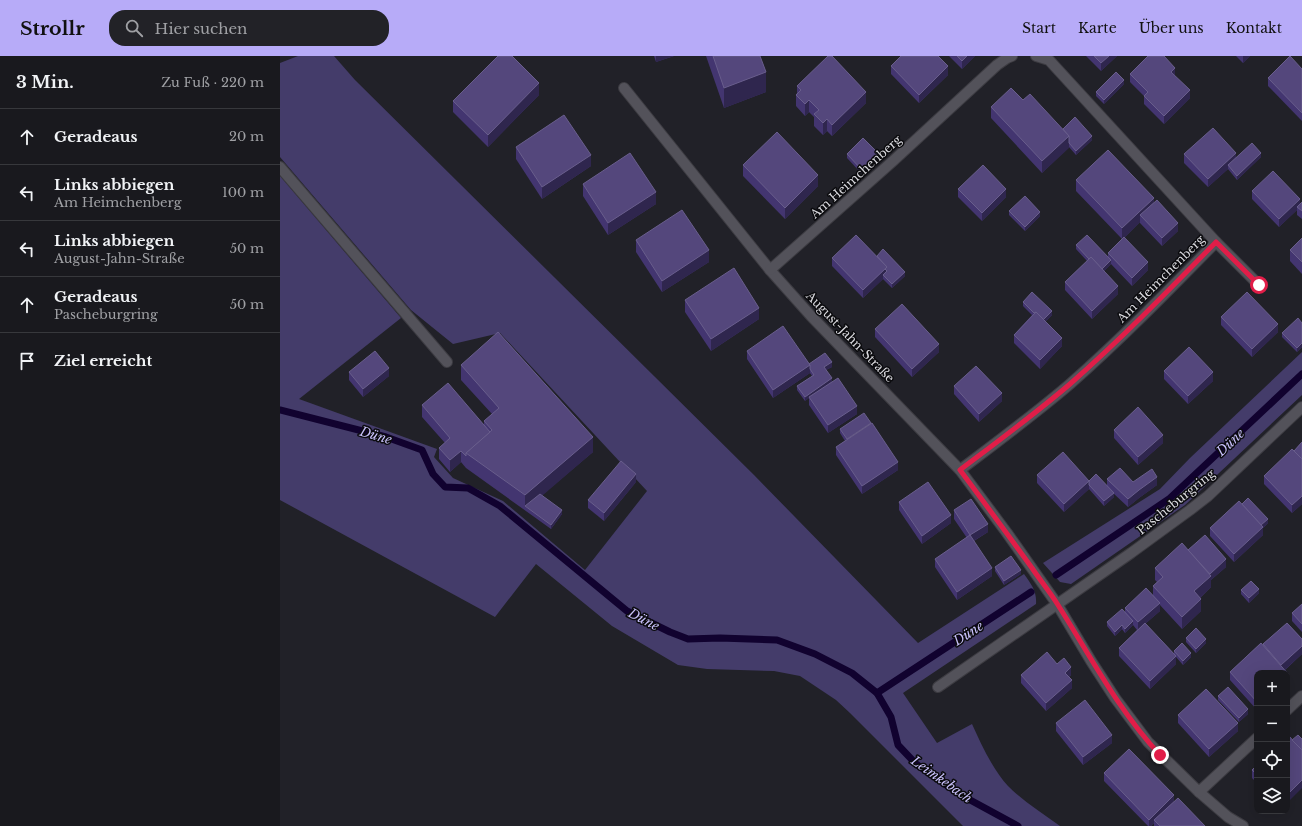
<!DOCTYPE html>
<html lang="de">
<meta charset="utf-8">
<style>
:root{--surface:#19191e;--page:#222227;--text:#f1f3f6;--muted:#9fa0a4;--line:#37383c;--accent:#b7abf8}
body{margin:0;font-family:"Libre Baskerville",serif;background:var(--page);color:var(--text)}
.controls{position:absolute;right:12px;bottom:12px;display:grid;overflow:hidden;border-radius:8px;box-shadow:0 4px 16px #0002}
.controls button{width:36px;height:36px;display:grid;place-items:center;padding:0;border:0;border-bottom:1px solid var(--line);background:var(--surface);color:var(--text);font:20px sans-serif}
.stop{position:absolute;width:12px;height:12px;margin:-9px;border:3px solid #e11d48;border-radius:50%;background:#fff}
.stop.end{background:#e11d48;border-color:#fff;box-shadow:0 1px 4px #0008}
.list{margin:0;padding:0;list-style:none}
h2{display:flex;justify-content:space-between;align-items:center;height:52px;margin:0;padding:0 16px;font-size:17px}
h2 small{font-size:13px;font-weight:400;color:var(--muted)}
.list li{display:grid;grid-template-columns:26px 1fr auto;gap:12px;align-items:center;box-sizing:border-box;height:56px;padding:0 16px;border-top:1px solid var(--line)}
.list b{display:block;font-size:15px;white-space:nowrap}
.list p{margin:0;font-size:13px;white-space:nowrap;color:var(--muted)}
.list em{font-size:13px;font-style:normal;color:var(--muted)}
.icon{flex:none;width:22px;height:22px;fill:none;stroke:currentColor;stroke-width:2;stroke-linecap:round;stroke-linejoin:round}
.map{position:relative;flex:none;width:1022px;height:770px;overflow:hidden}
header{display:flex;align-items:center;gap:24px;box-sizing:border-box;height:56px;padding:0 20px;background:var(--accent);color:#111}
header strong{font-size:19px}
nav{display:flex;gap:22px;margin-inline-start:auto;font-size:14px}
.search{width:280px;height:36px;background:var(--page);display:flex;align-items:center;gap:10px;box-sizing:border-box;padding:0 14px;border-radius:16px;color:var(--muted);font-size:15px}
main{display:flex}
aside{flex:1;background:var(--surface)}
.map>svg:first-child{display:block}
</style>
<header>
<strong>Strollr</strong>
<div class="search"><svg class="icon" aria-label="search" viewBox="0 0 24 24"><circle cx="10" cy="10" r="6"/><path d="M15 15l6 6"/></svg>Hier suchen</div>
<nav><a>Start</a><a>Karte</a><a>Über uns</a><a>Kontakt</a></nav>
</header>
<main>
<aside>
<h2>3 Min.<small>Zu Fuß · 220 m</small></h2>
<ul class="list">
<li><svg class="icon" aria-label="ahead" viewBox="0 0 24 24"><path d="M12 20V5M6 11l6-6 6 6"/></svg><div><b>Geradeaus</b></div><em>20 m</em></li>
<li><svg class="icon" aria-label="left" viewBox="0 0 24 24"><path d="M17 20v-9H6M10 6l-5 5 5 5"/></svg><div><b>Links abbiegen</b><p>Am Heimchenberg</p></div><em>100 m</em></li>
<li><svg class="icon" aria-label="left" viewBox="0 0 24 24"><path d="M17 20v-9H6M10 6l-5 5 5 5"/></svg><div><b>Links abbiegen</b><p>August-Jahn-Straße</p></div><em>50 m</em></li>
<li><svg class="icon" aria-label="ahead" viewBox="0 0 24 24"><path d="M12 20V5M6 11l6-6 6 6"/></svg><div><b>Geradeaus</b><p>Pascheburgring</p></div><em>50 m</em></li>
<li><svg class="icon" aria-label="arrive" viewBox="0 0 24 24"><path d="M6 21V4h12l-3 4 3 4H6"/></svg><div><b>Ziel erreicht</b></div></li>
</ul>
</aside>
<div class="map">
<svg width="1022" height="770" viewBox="0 0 1022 770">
<rect width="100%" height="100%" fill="#212128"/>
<!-- green -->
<g fill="#443c6a">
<path d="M18,0H54L75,24L474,419L638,587L744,518C751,528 757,535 756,548L623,637L657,687L692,668C701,688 713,714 728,730C743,745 762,757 780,770H683L570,657L556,644L520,620L494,615L427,613L398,609L332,570L256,508L215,561L0,444V120L121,262L19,343L157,393L154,401L173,422L223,445L305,514L367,435L220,277L173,288L131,254L0,101V7Z"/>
<polygon points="1022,296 1022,339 905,449 791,528 780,526 763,507 880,433 910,402"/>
</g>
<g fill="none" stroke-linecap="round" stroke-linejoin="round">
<!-- stream -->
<g stroke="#11022f" stroke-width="7">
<polyline points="0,354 106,381 142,394 153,418 165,431 188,432 220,450 347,555 390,576 408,583 440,582 497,584 535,598 572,617 597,637 611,661 618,689 636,708 681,739 738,770"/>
<polyline points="776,519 889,443 1022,318"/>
<polyline points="597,637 751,536"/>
</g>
<defs>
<polyline id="lane" points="0,111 167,306"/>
<g id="street">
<polyline points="344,32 490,214 531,260 680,414 727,477 777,548 811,605 835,642 868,686 919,736 948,761 963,770"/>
<polyline points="936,186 979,229"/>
<polyline points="490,214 613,105 717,9 727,2 732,0"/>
<path d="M680,414C717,386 755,358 790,328C841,283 888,235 936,186L769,4L756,0"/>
<polyline points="658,631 851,497 910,454 928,440 1022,351"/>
<polyline points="1007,654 1022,640"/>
<polyline points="919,736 977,682"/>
</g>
</defs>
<!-- lane casing -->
<use href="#lane" stroke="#3d3c42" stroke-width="12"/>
<!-- street casing -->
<use href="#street" stroke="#3d3c42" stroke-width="12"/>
<!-- lane -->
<use href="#lane" stroke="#53525a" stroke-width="10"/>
<!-- street -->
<use href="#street" stroke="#53525a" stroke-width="10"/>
</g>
<!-- wall -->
<g fill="#433570">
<polygon points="374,0 394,0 376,6"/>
<polygon points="426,0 480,0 486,36 444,52"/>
<polygon points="669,0 695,0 682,13"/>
<polygon points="806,0 837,0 821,15"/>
<polygon points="956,0 970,0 963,7"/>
<polygon points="611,10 668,19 639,47 611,18"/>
<polygon points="1022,13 1022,65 988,30 988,22"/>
<polygon points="850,18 895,20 910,42 884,68 864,48 864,40 850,26"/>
<polygon points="844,28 824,48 816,40 816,36"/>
<polygon points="517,30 586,47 552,80 547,75 543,79 534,70 534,61 529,56 525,60 516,50 516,39 517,37"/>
<polygon points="259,39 208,91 173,56 173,45"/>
<polygon points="743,44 783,73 812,84 796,99 789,91 762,117 711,62 711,51"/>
<polygon points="236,91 311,110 262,143 236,103"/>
<polygon points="567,98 598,101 581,117 567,102"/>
<polygon points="904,98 956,101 981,101 957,124 948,113 928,131 904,107"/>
<polygon points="463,109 538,130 505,163 463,120"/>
<polygon points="796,124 874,147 898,175 882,190 860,167 860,166 844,182 868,214 852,230 831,208 824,215 838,238 812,263 785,234 785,226 807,205 796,193 796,189 828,201 828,197 842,183 796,135"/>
<polygon points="303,128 376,148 328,179 303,140"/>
<polygon points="678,133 726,141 702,165 678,141"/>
<polygon points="972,135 1020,148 1022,146 1022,163 1017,159 1017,154 999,171 972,143"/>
<polygon points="729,155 760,160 745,175 729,159"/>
<polygon points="1022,182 1022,218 1010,205 1010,194"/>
<polygon points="356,184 429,206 382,236 356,196"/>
<polygon points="597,200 625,220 612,232 603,223 583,242 552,210 552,202"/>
<polygon points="405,244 479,263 431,295 405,256"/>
<polygon points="743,246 772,259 765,266 782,290 760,313 734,287 734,279 752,259 743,250"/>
<polygon points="941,261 998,276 972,301 941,269"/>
<polygon points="1022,267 1022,291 1017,296 1002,281 1002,277"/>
<polygon points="595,273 659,296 632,321 595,281"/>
<polygon points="467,295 529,308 552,311 546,314 552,326 577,358 548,377 529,349 529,342 525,345 517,334 517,330 532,320 530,317 493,342 467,303"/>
<polygon points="181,309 313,396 262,439 282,458 271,473 186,412 181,406 170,416 159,403 159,392 165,387 142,361 142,349 204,368 204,365 212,358 181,324"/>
<polygon points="884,315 933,325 908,348 884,323"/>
<polygon points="69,316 109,320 83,341 69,324"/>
<polygon points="674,330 722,345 699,366 674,338"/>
<polygon points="560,373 618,414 582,438 556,399 556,391 565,385 560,377"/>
<polygon points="834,374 883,387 858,409 834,382"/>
<polygon points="1022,386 1022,448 1012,457 984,428 984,420 1014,395"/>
<polygon points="757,419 809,425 827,430 827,423 877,429 859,442 848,451 833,437 834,441 824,450 809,433 784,456 757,427"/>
<polygon points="356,426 324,465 308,452 308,444"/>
<polygon points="619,446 671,467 642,488 619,454"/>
<polygon points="962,448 988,467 983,472 983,479 954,506 930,480 930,472"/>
<polygon points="674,454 708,476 694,485 712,520 677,544 655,511 655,503 687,482 674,463"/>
<polygon points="908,494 946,511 931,524 931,531 920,542 921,555 902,573 880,549 880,555 865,568 894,598 894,595 911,601 903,609 896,601 896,608 870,633 839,600 839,592 857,574 853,569 845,577 842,573 835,580 827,570 827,566 845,556 845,552 873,539 873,530 877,526 875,524 875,512"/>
<polygon points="715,511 741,518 724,529 715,515"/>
<polygon points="961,534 979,537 969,547 961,538"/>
<polygon points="1022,548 1022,576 1012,565 1012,557"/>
<polygon points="1007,567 1022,583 1022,598 1005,614 1009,619 1009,627 1007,629 1007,617 977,617 977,654 950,624 950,616 981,587 983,590 983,588"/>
<polygon points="906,582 926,587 916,597 906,586"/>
<polygon points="777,608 791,619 789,621 792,632 766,655 741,627 741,619"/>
<polygon points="938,640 968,658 959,666 938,644"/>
<polygon points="898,659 958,675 929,701 898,667"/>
<polygon points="776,667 832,687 803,709 776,675"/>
<polygon points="977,709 977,727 972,722 972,714"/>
<polygon points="824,717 894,745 925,770 874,770 874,767 871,770 868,770 824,725"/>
</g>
<!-- shaded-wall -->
<g fill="#2f264e">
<polygon points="376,0 394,0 376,6"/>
<polygon points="687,0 695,0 682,13 682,5"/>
<polygon points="829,0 837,0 821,15 821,7"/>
<polygon points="963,0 970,0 963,7"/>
<polygon points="668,10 668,19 639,47 639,39"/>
<polygon points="895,12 895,20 891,24 891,16"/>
<polygon points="486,16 486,36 444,52 444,32"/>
<polygon points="844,24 844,28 824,48 824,44"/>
<polygon points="259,27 259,39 208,91 208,79"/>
<polygon points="910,34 910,42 884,68 884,60"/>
<polygon points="586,36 586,47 552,80 552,69"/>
<polygon points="529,44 529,56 525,60 525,48"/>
<polygon points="547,63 547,75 543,79 543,67"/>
<polygon points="789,80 789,92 762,117 762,105"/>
<polygon points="812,80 812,84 796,99 796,95"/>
<polygon points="598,97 598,101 581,117 581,113"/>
<polygon points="956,97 956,105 948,109 948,113 928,131 928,123"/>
<polygon points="981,97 981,101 957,124 957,120"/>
<polygon points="311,99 311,110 262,143 262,131"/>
<polygon points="538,119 538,130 505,163 505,152"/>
<polygon points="726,133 726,141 702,165 702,157"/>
<polygon points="376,136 376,148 328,179 328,167"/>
<polygon points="874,142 874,154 860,159 860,166 842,184 842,172"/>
<polygon points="1020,143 1020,151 1017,151 1017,154 999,171 999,163"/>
<polygon points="760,156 760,160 745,175 745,171"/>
<polygon points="898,167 898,175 882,190 882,182"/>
<polygon points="429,194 429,206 382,236 382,225"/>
<polygon points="831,204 831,208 820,219 820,215"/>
<polygon points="868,206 868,214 852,230 852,222"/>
<polygon points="607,211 607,219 603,219 603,223 583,242 583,234"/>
<polygon points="625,216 625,220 612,232 612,228"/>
<polygon points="838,230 838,238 812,263 812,255"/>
<polygon points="479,252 479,263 431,295 431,283"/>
<polygon points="772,255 772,259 762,269 762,265"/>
<polygon points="998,268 998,276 972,301 972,293"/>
<polygon points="782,282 782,290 760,313 760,304"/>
<polygon points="1022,287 1022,291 1017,296 1017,292"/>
<polygon points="659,288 659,296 632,321 632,313"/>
<polygon points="552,306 552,311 544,315 544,311"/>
<polygon points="530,309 530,317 493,342 493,334"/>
<polygon points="109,312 109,320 83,341 83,333"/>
<polygon points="933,316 933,325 908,348 908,340"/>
<polygon points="552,322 552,326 525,345 525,341"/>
<polygon points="722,337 722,345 699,366 699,358"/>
<polygon points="577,350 577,358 548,377 548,369"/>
<polygon points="883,379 883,387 858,409 858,401"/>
<polygon points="313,381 313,396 248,452 245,450 245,439"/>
<polygon points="181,395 181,406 170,416 170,404"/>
<polygon points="618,406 618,414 582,438 582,430"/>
<polygon points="356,418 356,426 324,465 324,457"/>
<polygon points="877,421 877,429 859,442 848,451 848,443 859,434"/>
<polygon points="809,425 809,433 784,456 784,448"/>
<polygon points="834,437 834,441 824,450 824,445"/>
<polygon points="1022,440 1022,448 1012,457 1012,449"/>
<polygon points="282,454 282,458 271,473 271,469"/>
<polygon points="671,459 671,467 642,488 642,480"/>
<polygon points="988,463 988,467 983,472 983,479 954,506 954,498 979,471"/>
<polygon points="708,468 708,476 690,487 690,479"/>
<polygon points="946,503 946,511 931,524 931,531 914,547 914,535 928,519"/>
<polygon points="712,512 712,520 677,544 677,536"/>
<polygon points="741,514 741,518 724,529 724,525"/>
<polygon points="979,533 979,537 969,547 969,542"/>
<polygon points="921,543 921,555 902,573 902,561"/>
<polygon points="880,547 880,555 858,574 858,566"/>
<polygon points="853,565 853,569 845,577 845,573"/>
<polygon points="842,569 842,573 835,580 835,576"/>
<polygon points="926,583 926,587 916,597 916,593"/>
<polygon points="1022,590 1022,598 1001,617 1001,609"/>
<polygon points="911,597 911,601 903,609 903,605"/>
<polygon points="896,600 896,608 870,633 870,625"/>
<polygon points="791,611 791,619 785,625 785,617"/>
<polygon points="1009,619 1009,627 1007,629 1007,621"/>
<polygon points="792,624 792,632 766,655 766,647"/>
<polygon points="968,653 968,658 959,666 959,662"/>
<polygon points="958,667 958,675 929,701 929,693"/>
<polygon points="832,679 832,687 803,709 803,701"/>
<polygon points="1022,724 1022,732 1007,747 1007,739"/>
<polygon points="894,739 894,747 874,764 874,767 871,770 869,770 869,764"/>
</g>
<!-- building -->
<g fill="#54477c" stroke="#695e8c">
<polygon points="218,0 232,0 259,27 208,79 173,45"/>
<polygon points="433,0 480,0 486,16 444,32"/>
<polygon points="548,0 552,0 586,36 552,69 547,63 543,67 534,58 539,54 529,44 525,48 516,39 521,34 517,30"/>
<polygon points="621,0 658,0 668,10 639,39 611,10"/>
<polygon points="677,0 687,0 682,5"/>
<polygon points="814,0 829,0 821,7"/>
<polygon points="868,0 884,0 895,12 891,16 910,34 884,60 864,40 868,36 850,18"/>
<polygon points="1010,0 1022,13 1022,57 988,22"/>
<polygon points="836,16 844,24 824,44 816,36"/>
<polygon points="731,32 743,44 750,38 789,80 762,105 711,51"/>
<polygon points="284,59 311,99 262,131 236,91"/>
<polygon points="795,61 812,80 796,95 789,87 789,80 783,73"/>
<polygon points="933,72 956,97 928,123 904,98"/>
<polygon points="497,76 538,119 505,152 463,109"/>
<polygon points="583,82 598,97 581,113 567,98"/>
<polygon points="972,87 981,97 957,120 948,109"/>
<polygon points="828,94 874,142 842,172 796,124"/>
<polygon points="350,97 376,136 328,167 303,128"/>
<polygon points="703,109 726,133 702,157 678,133"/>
<polygon points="993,115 1020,143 999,163 972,135"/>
<polygon points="745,140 760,156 745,171 729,155"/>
<polygon points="877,144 898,167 882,182 860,159"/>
<polygon points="1022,146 1022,155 1017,151"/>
<polygon points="402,154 429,194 382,225 356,184"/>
<polygon points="576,179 607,211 583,234 552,202"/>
<polygon points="807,179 831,204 822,213 811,201 809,203 796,189"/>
<polygon points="844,181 868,206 852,222 828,197"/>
<polygon points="1022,182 1022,206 1010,194"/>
<polygon points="603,193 625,216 612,228 603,219 607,215 605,213 607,211 597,200"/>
<polygon points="811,201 838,230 812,255 785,226"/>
<polygon points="454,212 479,252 431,283 405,244"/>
<polygon points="752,236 772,255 763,264 756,256 754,257 743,246"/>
<polygon points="967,236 998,268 972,293 941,261"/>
<polygon points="622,248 659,288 632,313 595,273"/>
<polygon points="756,256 782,282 760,304 734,279"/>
<polygon points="1018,262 1022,267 1022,287 1017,292 1002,277"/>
<polygon points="503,270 530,309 493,334 467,295"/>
<polygon points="218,276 313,381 245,439 186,397 212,374 204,365 219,352 181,309"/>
<polygon points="909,291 933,316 908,340 884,315"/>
<polygon points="95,295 109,312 83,333 69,316"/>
<polygon points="545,297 552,306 544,311 552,322 525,341 517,330 534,319 530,313 530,309 529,308"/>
<polygon points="696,310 722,337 699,358 674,330"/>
<polygon points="558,322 577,350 548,369 529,341"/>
<polygon points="168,327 210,376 186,397 186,400 181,395 170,404 159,392 170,382 142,349"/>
<polygon points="858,351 883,379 858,401 834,374"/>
<polygon points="584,357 591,367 567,383 560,373"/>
<polygon points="592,367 618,406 582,430 556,391"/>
<polygon points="1022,386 1022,403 1014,395"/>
<polygon points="1012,393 1022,403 1022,440 1012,449 984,420"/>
<polygon points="783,396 809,425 784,448 757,419"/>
<polygon points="341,405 356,418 324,457 308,444"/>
<polygon points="840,412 853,426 872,413 877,421 859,434 848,443 827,423"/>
<polygon points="816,418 834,437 824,445 809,429 809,425"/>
<polygon points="648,426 671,459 642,480 619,446"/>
<polygon points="260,438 282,454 271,469 245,450"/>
<polygon points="968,442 988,463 981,469 962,448"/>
<polygon points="691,443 708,468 690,479 674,454"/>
<polygon points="959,445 983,471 954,498 930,472"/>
<polygon points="690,479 712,512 677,536 655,503"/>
<polygon points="925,479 946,503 930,518 908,494"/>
<polygon points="902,487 931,520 914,535 921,543 902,561 873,530 883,521 875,512"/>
<polygon points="731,500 741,514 724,525 715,511"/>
<polygon points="971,525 979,533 969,542 961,534"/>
<polygon points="866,532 880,547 858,566 845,552"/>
<polygon points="1022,548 1022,568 1012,557"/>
<polygon points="842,553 853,565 845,573 842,569 835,576 827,566"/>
<polygon points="865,567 896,600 870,625 839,592"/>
<polygon points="1007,567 1022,583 1022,590 1001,609 983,588"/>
<polygon points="916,572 926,583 916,593 906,582"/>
<polygon points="902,587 911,597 903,605 894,595"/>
<polygon points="981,587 1009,619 1007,621 1007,617 977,617 977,646 950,616"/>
<polygon points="767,596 777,608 784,602 791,611 785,617 792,624 766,647 741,619"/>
<polygon points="948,631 968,653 959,662 938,640"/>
<polygon points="926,633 958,667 929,693 898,659"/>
<polygon points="805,644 832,679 803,701 776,667"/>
<polygon points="1008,679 1022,694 1022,724 1007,739 1007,680"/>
<polygon points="1018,679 1022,683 1022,694 1012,684"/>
<polygon points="849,693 894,739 869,764 824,717"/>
<polygon points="977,709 977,719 972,714"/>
<polygon points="898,742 925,770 880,770 874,764"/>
</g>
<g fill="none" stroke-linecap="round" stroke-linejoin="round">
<!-- route -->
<path stroke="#e11d48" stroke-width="5" d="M880,699C838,654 811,601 778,549C770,536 760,524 752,512C728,479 704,446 680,414C717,386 755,358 790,328C841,283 888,235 936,186L979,229"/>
</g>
<g text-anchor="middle" stroke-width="3" stroke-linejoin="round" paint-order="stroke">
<!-- street labels -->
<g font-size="12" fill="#dadadf" stroke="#0b0b0e">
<text transform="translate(576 121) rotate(-42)" y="4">Am Heimchenberg</text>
<text transform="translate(881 223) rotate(-45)" y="4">Am Heimchenberg</text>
<text transform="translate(570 281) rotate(46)" y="4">August-Jahn-Straße</text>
<text transform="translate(896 446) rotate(-39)" y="4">Pascheburgring</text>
</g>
<!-- water labels -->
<g font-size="13" font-style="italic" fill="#c8c0fa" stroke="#0b0b0e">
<text transform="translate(96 379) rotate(16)" y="5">Düne</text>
<text transform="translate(950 386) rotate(-43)" y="5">Düne</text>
<text transform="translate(364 563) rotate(27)" y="5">Düne</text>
<text transform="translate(688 577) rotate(-33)" y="5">Düne</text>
<text transform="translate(662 723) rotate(35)" y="5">Leimkebach</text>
</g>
</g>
</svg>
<div class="controls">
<button>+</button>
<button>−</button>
<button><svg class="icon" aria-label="locate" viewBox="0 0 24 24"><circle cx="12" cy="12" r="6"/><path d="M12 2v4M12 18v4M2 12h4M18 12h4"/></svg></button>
<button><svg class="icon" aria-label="layers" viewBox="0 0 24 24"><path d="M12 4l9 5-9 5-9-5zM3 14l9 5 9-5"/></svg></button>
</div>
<div class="stop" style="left:979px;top:229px"></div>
<div class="stop end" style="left:880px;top:699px"></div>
</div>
</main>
